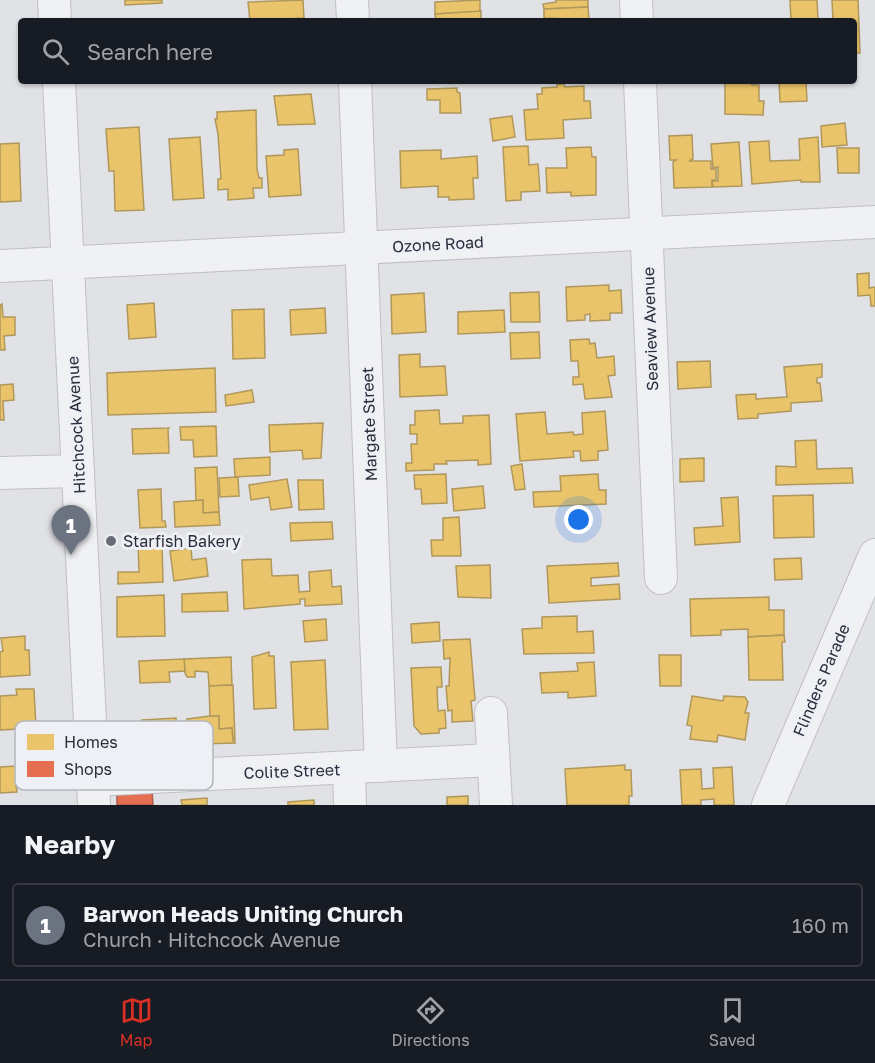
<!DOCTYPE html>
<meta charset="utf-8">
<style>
:root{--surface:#171b24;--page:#242831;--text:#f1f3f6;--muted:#9ea1a6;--line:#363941;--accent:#d93025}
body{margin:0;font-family:"Golos Text",sans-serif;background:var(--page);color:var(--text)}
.you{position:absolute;left:579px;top:520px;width:21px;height:21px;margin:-15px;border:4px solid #fff;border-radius:50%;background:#1a73e8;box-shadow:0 0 0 9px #1a73e833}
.badge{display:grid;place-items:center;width:39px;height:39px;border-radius:50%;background:var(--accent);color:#fff;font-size:20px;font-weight:700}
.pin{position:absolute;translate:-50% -50px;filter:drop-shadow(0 2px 3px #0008)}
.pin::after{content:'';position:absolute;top:32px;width:21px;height:18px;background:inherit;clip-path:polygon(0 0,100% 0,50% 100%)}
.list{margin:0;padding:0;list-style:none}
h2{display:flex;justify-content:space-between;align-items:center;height:78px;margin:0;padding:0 24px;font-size:26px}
h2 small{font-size:20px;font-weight:400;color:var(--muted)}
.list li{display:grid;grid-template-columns:39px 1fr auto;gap:18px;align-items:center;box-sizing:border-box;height:84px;margin:0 12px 12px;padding:0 12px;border:2px solid var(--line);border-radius:6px}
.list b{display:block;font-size:22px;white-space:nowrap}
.list p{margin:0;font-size:20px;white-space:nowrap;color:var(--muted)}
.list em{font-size:20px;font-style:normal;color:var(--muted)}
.icon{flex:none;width:33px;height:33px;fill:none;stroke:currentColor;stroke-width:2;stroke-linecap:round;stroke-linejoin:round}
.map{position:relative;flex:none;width:875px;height:805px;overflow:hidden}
.search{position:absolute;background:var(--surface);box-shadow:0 2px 4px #0004;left:18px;right:18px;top:18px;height:66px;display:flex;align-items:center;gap:15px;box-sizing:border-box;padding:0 21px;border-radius:6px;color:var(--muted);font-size:22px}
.sheet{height:174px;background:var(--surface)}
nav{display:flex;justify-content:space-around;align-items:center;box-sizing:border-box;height:84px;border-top:2px solid var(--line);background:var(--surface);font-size:16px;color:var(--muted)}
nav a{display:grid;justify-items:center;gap:3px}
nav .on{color:var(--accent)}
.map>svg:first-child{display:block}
</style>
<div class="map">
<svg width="875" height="805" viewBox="0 0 875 805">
<rect width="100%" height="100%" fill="#e1e2e5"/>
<!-- homes -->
<g fill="#e9c46a" stroke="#b0975c" stroke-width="1.5">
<polygon points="125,0 162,0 162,3 125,5"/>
<polygon points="303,0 304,18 250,21 248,2"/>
<polygon points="480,0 480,12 435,14 435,2"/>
<polygon points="556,0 588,0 588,7 544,9 543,4 556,2"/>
<polygon points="790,0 817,0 818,21 791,21"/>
<polygon points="832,0 858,0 860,53 854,53 854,21 833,21"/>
<polygon points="588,7 589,20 544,18 544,9"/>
<polygon points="481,11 481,21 436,21 435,14"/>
<polygon points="725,81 751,81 752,85 759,85 759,101 764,101 763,115 725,114"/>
<polygon points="779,81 806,81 807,101 780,102"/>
<polygon points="557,84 564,84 565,87 584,86 584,101 590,101 591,118 563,120 564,138 526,140 524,110 538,109 537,94 542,94 542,88 557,87"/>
<polygon points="457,88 457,92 460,93 461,113 440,113 440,100 427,100 427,89"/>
<polygon points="311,94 315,124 278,125 274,96"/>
<polygon points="256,110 257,169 259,178 262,178 262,188 253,188 254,198 228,200 228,189 218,190 218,179 221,179 218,134 215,119 217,119 217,112"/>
<polygon points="512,116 515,137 493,141 490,119"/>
<polygon points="845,123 847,145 822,147 821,126"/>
<polygon points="139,127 144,210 115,211 114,171 109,171 106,129"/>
<polygon points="692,135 693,159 689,161 711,161 711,169 716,169 716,180 712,180 712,187 674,188 673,162 676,160 670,160 669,136"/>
<polygon points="200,137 204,198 173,200 169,139"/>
<polygon points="818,137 820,182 801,182 801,180 752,184 749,142 769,141 770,161 800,160 799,139"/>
<polygon points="739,142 742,186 713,187 712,181 718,181 718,167 713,168 711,144"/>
<polygon points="19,143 21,201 0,202 0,144"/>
<polygon points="528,146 529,165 538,164 540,191 521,192 521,200 506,201 503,147"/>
<polygon points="591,147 592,157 596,157 596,195 571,196 571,192 547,193 546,168 567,168 566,148"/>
<polygon points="837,148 859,148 859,173 838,173"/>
<polygon points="298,149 301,195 269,197 266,156 284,155 284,150"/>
<polygon points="441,150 441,159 477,156 478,178 473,178 474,199 449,200 449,197 438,197 438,186 401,188 400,151"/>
<polygon points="869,273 869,288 875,287 875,306 871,306 870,295 858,296 857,274"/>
<polygon points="609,285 609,291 621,290 622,313 610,313 610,320 590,321 590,314 585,315 585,320 567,321 566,287"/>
<polygon points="539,292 540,322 511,322 510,293"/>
<polygon points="424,293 426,332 392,334 391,295"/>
<polygon points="154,303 156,337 129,339 127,305"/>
<polygon points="2,304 3,317 15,317 15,335 4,336 5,350 0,350 0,305"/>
<polygon points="325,308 326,333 291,335 290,310"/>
<polygon points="264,309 265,358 233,359 232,310"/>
<polygon points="504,310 505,332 458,334 458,312"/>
<polygon points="539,332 540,358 511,359 510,333"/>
<polygon points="589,339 590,344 595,343 597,358 614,356 615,375 608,376 612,397 585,399 583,384 573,385 573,377 579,377 578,361 571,361 570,340"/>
<polygon points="420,354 420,367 445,366 447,395 400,397 399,355"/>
<polygon points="710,361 711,387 678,389 677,362"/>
<polygon points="822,364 822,377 817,378 817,383 820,383 822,401 791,403 791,411 758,414 758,418 738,419 736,395 756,394 756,399 787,397 784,367"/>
<polygon points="215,368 216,412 108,415 107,373"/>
<polygon points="13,384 14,400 3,401 4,420 0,420 0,385"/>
<polygon points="252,390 254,402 226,406 225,395"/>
<polygon points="439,410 440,424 463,423 463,416 489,415 491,464 478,465 478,460 446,461 447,464 434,464 434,470 406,471 406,463 412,463 411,444 417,444 417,434 410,434 410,425 415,425 415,411"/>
<polygon points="605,411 608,450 598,451 598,460 581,461 580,451 573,451 574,457 520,461 516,414 545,412 547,434 573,432 574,435 583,434 582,413"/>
<polygon points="323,423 321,458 303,459 302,450 270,452 269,425"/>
<polygon points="216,426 217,456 194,457 193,440 181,440 180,427"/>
<polygon points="168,428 169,453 133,454 132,429 170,428"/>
<polygon points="816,440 817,469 852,468 853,483 776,485 776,466 796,467 795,441"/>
<polygon points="270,457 270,475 235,477 234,459"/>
<polygon points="704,458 704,481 680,482 680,459"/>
<polygon points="522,464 525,489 515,490 511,466"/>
<polygon points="217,467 219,512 203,513 203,500 196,501 195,468"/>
<polygon points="446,474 447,503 422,504 421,489 415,489 414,475"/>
<polygon points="598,474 599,490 606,490 606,504 534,507 533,492 561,491 560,476"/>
<polygon points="238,477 239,496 220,497 219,478"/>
<polygon points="287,479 292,507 271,510 269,497 251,500 249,485"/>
<polygon points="298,480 323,480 324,509 299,510"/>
<polygon points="483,486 485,508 454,511 452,489"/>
<polygon points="161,489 162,521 165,521 166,527 140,528 138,490"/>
<polygon points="813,495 814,537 774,538 773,496"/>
<polygon points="738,497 740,542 695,545 694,528 723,526 721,498"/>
<polygon points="203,500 203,513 219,512 220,525 175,527 174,502"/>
<polygon points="459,517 461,556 432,556 431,540 443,540 443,518"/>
<polygon points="332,522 333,539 291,541 290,523"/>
<polygon points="162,542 163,582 118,584 118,572 139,572 138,543"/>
<polygon points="191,548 192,560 206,558 208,576 174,581 170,551"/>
<polygon points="801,558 802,579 775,580 774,559"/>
<polygon points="271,559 272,576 298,575 299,592 310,591 309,572 331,570 332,587 341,586 342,604 305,606 305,599 300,599 300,604 244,609 242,560"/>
<polygon points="618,563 619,576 591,578 591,586 619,584 620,599 549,603 547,566"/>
<polygon points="490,565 491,598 458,597 456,566"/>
<polygon points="227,592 228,611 182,612 182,594"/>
<polygon points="164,595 165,636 117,637 117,597"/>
<polygon points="769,597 769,610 784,610 784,635 748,637 748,629 721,630 721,635 691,636 690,599"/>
<polygon points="577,616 577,632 593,631 594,653 524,654 522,629 542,628 542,617"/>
<polygon points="326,619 327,640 305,642 303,621"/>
<polygon points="439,622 440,641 412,643 411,624"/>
<polygon points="784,635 785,642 782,642 783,680 749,680 748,637"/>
<polygon points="25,636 25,650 29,650 30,675 0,677 0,652 3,651 1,638"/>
<polygon points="470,639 475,700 471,701 473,721 452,722 452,710 448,711 446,686 449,686 450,658 444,659 443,640"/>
<polygon points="269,652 269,656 274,656 276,708 254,709 252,657"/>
<polygon points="659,655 681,655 681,686 660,686"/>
<polygon points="231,657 232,685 209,686 208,672 195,671 195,677 187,677 185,673 184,659"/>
<polygon points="184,659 185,671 169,672 170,682 140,683 139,661"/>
<polygon points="325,660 328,729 294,730 291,662"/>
<polygon points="594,662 596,696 568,698 568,692 542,693 540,673 578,671 577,663"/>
<polygon points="441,667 442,687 437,687 438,711 445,710 446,728 439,729 439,733 421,734 414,726 411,668"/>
<polygon points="233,685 235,741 233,741 232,728 219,729 219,716 210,716 209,686"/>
<polygon points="16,689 34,689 36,728 0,730 0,696 17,695"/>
<polygon points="692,696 723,701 724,696 745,697 748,702 745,713 749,713 745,740 718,735 717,742 690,739 692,726 687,725"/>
<polygon points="210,716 219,716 219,729 232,728 233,741 235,743 198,744 198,750 184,749 187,719"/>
<polygon points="176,718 176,731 184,731 184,749 174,749 174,745 143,746 142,720"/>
<polygon points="19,758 30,758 31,785 16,786 17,792 0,793 0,767 18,766"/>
<polygon points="625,765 625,770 631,770 632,796 629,796 629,805 567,805 565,769"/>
<polygon points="732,767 734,805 714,805 714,799 701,800 701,805 682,805 680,770 701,769 702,789 714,788 713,768"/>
<polygon points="468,796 468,805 447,805 447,797"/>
<polygon points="207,798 207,805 182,805 181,800"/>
<polygon points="314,800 314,805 288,805 288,802"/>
</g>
<!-- shops -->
<polygon fill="#e76f51" stroke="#ae5c4b" stroke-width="1.5" points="152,790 153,805 117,805 117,792"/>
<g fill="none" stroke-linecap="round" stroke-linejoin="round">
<defs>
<g id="minor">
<polyline points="54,0 55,21"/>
<polyline points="352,0 353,21"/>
<polyline points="636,0 637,21"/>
<polyline points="59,81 94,805"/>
<polyline points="355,81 381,766"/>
<polyline points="640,81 661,578"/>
<polyline points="0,266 875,222"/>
<polyline points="0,473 78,471"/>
<polyline points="491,713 496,805"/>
<polyline points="349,769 350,805"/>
<polyline points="93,780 492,760"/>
<polyline points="768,805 875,555"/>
</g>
</defs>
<!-- minor casing -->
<use href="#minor" stroke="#bfc0c3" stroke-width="34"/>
<!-- minor -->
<use href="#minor" stroke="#f0f1f3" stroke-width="32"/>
</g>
<!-- markers -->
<circle fill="#6a6d77" stroke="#eff0f5" stroke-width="2" cx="111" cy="541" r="6"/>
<g text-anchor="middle" stroke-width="6" stroke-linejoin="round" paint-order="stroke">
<!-- street labels -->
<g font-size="16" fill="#2a2e3c" stroke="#eff0f5">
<text transform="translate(438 244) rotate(-3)" y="6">Ozone Road</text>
<text transform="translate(650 329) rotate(-92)" y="6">Seaview Avenue</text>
<text transform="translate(369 424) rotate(-92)" y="6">Margate Street</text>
<text transform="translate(76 425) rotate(-93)" y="6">Hitchcock Avenue</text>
<text transform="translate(821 680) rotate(-67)" y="6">Flinders Parade</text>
<text transform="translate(292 771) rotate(-2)" y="6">Colite Street</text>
</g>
<!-- poi labels -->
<g font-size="16" fill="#2a2e3c" stroke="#eff0f5" text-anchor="start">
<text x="123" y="547">Starfish Bakery</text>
</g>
</g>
<!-- legend -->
<rect x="15" y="721" width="198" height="69" rx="9" fill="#eff0f5" stroke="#b4b6be" stroke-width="1.5"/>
<rect x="27" y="734" width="27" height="16" fill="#e9c46a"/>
<rect x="27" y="761" width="27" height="16" fill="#e76f51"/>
<g font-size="16" fill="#2a2e3c">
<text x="64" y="748">Homes</text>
<text x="64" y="775">Shops</text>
</g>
</svg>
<div class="you"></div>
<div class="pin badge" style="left:71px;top:555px;background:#6b7280">1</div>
<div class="search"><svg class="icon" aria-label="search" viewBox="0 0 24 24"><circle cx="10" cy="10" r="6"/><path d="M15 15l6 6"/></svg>Search here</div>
</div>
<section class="sheet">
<h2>Nearby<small></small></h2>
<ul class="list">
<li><span class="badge" style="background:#6b7280">1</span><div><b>Barwon Heads Uniting Church</b><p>Church · Hitchcock Avenue</p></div><em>160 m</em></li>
</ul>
</section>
<nav>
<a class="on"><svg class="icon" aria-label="map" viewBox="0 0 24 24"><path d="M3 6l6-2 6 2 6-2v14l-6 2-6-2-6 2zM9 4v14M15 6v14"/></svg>Map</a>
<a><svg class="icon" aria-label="directions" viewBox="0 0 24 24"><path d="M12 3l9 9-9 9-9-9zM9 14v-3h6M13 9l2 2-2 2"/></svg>Directions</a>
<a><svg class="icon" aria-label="saved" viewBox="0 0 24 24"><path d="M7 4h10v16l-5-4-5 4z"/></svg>Saved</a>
</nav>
